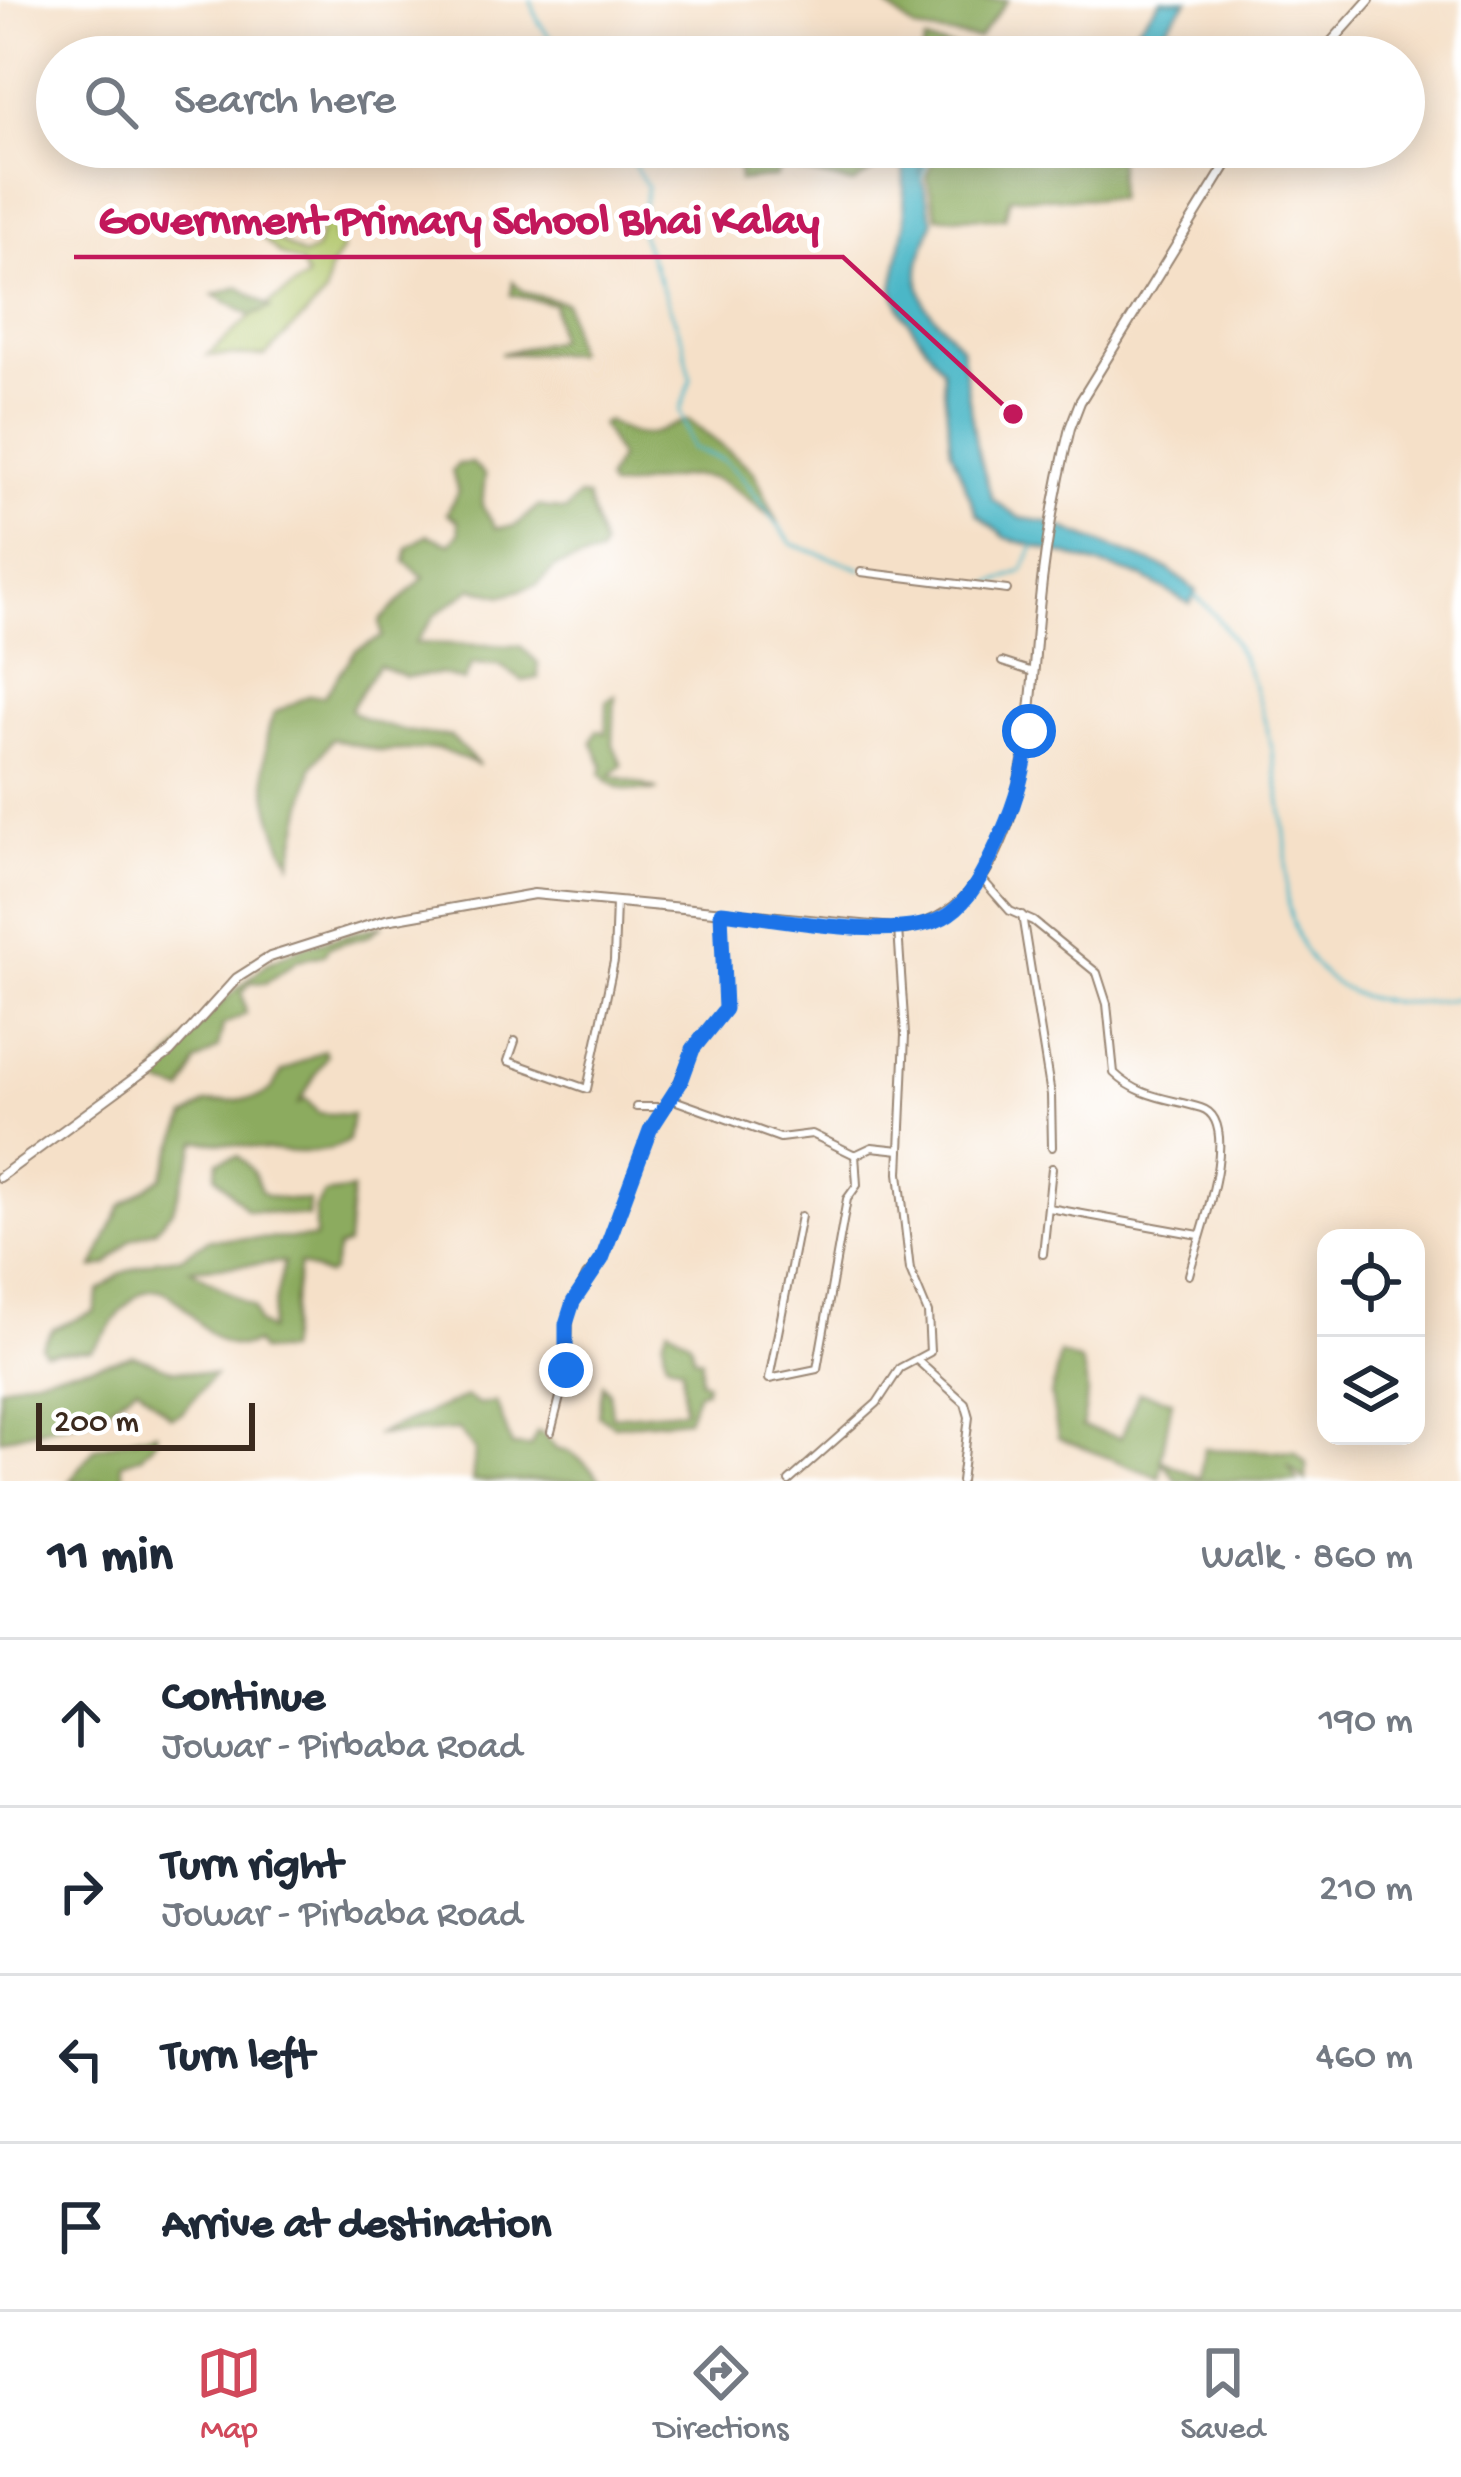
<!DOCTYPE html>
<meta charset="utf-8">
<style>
:root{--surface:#fff;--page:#f2f2f3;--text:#1f2937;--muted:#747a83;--line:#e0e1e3;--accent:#d1495b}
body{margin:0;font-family:"Gochi Hand",sans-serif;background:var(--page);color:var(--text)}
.controls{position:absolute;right:36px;bottom:36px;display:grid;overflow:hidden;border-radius:24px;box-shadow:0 6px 30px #0003}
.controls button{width:108px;height:108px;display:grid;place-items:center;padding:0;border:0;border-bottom:3px solid var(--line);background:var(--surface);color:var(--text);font:60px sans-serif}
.scale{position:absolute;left:36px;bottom:30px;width:219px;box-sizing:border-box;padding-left:12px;border:6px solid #3b2a1e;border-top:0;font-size:33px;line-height:42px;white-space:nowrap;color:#3b2a1e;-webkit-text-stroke:9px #fff;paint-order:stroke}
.stop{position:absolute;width:36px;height:36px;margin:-27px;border:9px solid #1a73e8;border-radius:50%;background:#fff}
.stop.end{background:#1a73e8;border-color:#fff;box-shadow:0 3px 12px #0008}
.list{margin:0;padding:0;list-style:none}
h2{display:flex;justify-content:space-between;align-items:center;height:156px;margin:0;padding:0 48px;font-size:51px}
h2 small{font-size:39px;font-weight:400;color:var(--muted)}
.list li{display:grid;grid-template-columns:78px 1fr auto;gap:36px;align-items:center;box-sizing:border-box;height:168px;padding:0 48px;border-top:3px solid var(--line)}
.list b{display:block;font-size:45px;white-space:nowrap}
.list p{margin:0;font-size:39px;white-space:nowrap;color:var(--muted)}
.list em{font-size:39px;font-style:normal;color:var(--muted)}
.icon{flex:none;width:66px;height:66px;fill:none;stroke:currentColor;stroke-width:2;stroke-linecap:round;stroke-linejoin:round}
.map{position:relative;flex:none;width:1461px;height:1481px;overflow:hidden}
.search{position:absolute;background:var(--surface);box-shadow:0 6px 30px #0003;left:36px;right:36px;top:36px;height:132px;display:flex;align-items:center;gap:30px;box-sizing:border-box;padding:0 42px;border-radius:66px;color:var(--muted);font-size:45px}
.sheet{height:828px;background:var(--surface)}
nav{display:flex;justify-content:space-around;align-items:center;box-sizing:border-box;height:168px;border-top:3px solid var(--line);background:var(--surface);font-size:33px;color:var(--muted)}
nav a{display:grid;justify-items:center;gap:6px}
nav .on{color:var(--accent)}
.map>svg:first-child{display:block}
</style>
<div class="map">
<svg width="1461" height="1481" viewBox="0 0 1461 1481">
<rect width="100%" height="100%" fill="#fff"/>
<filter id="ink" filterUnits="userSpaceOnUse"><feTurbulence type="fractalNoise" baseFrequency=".00833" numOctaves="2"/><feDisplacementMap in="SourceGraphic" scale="24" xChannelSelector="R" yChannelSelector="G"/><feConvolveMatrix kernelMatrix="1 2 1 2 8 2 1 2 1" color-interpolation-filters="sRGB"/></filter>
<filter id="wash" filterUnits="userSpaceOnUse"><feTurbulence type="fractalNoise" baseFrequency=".004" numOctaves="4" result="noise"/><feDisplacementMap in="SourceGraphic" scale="48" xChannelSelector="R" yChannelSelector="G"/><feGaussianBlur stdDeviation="2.7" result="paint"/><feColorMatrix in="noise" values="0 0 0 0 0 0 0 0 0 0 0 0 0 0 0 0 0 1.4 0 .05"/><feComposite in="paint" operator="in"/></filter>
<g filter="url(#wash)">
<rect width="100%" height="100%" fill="#f5e0c8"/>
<!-- green -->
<polygon fill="#b1c66a" stroke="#767844" stroke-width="3" points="242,219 268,222 268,234 303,256 316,250 324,219 339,219 334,237 342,249 329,271 325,296 265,356 208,355 251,316 307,278 301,264 280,254"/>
<!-- forest -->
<g fill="#8cab5e" stroke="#646a3e" stroke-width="3" fill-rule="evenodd">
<polygon points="879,0 1008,0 978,39 916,30"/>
<polygon points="925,42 986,54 986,57 921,57"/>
<polygon points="739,147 911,147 899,167 881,165 853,184 782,167 775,177 739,181"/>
<polygon points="1023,147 1128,147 1118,158 1117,199 1010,197 1005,218 937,217 927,178 933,158"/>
<polygon points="513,281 523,292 566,303 575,353 500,354 557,340 554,304 511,295"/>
<polygon points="239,287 271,308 251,316 214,295"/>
<path d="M688,420L753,470L777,521C759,509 744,493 724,483C691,465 645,488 610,488L606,481L619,458L601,424L607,421C645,446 653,431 688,420Z"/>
<path d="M472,463L485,475L482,506L496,528L515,526L538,506L565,511L579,496L587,497L602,547L599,555L557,566L537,585L502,596L473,588L436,614L415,643L520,646L538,663V678L523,681L499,665L472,664L464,681L440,674L406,677L378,665L350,709C369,727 422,735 450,736L479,765L439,749L380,751L332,739L312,767L291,863C268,823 255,758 274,713L308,696H324L356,650L382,637L380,621L424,577L405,562L408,547L428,535L450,544L459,533L458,521L447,513L458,492L452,471L458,464Z"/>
<path d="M615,695L613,744L622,765L611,775L659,790C638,792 614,792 601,774L603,765L592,742L597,730L606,733L607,700Z"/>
<polygon points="383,925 368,936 329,947 324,955 298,960 266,983 251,982 242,993 246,1014 223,1025 218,1048 196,1063 183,1092 157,1084 159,1071 213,1010 266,964 305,946"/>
<path d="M324,1050L327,1055L299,1103L306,1099L318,1113L352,1115L348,1141C311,1166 236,1141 197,1141L173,1209L156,1229L130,1240L107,1265L93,1268L121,1206L162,1177L186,1117L206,1103L257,1098L271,1090L282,1072Z"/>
<path d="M238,1156C277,1191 236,1197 309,1201L308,1217L247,1210L215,1175L218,1161Z"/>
<path d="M352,1190L347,1245L338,1248L332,1272L326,1275L299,1264L286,1351H260L255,1343C199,1366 181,1259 134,1298C116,1313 108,1335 91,1350L45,1352L41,1346L53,1329L94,1312L99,1291L120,1274L156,1260L181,1257L210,1239L315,1238V1209L324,1194ZM284,1262L269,1330L258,1323L254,1308L190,1269Z"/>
<polygon points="668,1327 690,1341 694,1357 702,1359 700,1380 706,1382 705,1390 698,1392 687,1419 614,1425 598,1415 603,1384 609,1391 612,1416 684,1410 682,1367 666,1361 663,1339"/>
<path d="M1060,1354L1081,1362C1090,1385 1087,1404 1082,1427L1121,1438L1139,1392L1172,1400L1161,1460L1200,1478L1204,1449L1295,1452L1306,1463V1481L1287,1464L1298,1481H1177L1162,1461L1160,1478L1058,1438L1051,1395Z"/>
<path d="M133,1355L173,1370L214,1375L181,1414L171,1417L137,1386L98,1415L0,1439V1387C44,1371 87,1370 133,1355Z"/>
<path d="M466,1397L479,1405L496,1402L512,1446L530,1447L537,1432L542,1433L557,1450C571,1448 593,1469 601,1481H472L475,1450L458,1430L375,1435Z"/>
<polygon points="156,1432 156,1440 140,1457 121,1463 125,1481 70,1481 95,1448"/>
</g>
<!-- water -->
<g fill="#4bb7c7" stroke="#437072" stroke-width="3">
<polygon points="1161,0 1188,0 1141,57 1111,57"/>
<polygon points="910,147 1023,147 993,153 934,149 920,171 933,222 919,262 919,284 925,305 961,347 976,445 992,499 1020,518 1047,522 1168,569 1196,591 1190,604 1142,577 1006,538 977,514 951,450 942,368 903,314 893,288 905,224 903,160"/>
</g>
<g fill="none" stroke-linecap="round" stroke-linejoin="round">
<!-- stream -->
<g stroke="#4bb7c7" stroke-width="3">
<polyline points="531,0 538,21 564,57"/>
<polyline points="623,147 647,186 639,229 683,341 691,379 680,411 692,448 723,460 742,477 792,544 861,569"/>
<polyline points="922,179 928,156 942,147"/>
<polyline points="941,579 967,582"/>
<polyline points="988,585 1023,571 1035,544"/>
<path d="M1195,596C1258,645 1276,760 1285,834C1288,858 1284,884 1289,908C1309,1001 1380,1011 1461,998"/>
</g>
</g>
</g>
<g filter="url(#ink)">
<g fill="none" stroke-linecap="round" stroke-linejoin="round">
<defs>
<g id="street">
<polyline points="861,572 1007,590"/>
<polyline points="1002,662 1033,672"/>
<path d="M981,878L1010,911L1033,921L1097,973L1107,1004L1114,1073C1140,1098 1168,1098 1201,1108C1245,1121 1197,1242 1189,1275"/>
<polyline points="720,912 725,1009 693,1049 671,1099 780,1138 812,1134 855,1155 872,1147 900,1150"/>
<polyline points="1022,915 1051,1095 1052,1147"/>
<polyline points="515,1041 508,1061 587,1089 614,961 616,902"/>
<polyline points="636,1107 666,1107"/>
<polyline points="1049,1208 1199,1235"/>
<polyline points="801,1216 769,1379 817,1369 847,1199 857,1185 855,1154"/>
<polyline points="1043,1254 1052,1168"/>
<polyline points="918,1361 965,1403 969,1417 961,1481"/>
<polyline points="551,1432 567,1370 569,1315 586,1276 602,1259 650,1129 671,1099"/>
<polyline points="789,1481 877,1403 900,1368 930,1352 928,1313 910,1270 899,1173 905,1035 898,928"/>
</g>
<g id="secondary">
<polyline points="1318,57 1369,0"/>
<path d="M0,1177L170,1052L237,978L270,957L386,920L534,894L904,929C1033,904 1028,709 1039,608C1045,548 1056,486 1070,428L1080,402L1237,147"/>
</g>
</defs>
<!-- street casing -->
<use href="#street" stroke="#988573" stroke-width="10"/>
<!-- secondary casing -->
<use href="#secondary" stroke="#988573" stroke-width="12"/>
<!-- street -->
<use href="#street" stroke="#fff" stroke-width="6"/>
<!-- secondary -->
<use href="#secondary" stroke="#fff" stroke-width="8"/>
</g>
</g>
<g fill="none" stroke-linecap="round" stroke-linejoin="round" filter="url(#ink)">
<!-- route -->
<path stroke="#1a73e8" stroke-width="15" d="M566,1370V1324L573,1302L602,1259L650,1130L681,1082L693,1049L725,1009L721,912C775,917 904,946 949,914C972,898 984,871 996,846C1013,810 1026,772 1029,731"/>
</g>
<!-- callouts -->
<path fill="none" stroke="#c2185b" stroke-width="4.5" d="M1013 414L843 257H74"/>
<circle fill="#c2185b" stroke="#fff" stroke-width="4.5" cx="1013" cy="414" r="12"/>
<g font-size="45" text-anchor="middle" font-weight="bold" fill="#c2185b" stroke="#fff" stroke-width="10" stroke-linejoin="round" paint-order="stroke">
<text x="459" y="232">Government Primary School Bhai Kalay</text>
</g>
</svg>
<div class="controls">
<button><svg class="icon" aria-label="locate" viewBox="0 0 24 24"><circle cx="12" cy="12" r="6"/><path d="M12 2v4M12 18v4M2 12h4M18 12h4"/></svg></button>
<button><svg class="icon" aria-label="layers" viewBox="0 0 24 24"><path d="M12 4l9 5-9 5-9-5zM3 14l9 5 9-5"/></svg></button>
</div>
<div class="scale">200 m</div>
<div class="stop" style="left:1029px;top:731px"></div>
<div class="stop end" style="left:566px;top:1370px"></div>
<div class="search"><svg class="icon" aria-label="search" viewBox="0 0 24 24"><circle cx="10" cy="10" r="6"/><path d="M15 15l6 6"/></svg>Search here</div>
</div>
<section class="sheet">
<h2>11 min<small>Walk · 860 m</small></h2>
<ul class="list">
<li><svg class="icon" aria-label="ahead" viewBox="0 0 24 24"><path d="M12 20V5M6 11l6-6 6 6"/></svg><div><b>Continue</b><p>Jowar - Pirbaba Road</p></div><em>190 m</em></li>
<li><svg class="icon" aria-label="right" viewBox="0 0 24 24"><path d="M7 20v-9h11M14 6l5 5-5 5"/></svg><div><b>Turn right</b><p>Jowar - Pirbaba Road</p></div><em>210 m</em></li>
<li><svg class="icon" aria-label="left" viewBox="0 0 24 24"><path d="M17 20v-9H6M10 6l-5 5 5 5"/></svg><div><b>Turn left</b></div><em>460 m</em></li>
<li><svg class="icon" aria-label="arrive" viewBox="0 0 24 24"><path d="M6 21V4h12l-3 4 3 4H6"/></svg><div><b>Arrive at destination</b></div></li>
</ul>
</section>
<nav>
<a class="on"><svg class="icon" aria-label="map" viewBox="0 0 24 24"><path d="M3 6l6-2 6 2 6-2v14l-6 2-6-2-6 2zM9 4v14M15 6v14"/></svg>Map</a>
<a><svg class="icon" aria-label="directions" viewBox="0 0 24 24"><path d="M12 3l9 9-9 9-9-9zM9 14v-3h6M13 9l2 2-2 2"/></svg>Directions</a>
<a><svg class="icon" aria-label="saved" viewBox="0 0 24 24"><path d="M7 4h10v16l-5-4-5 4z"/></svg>Saved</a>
</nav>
